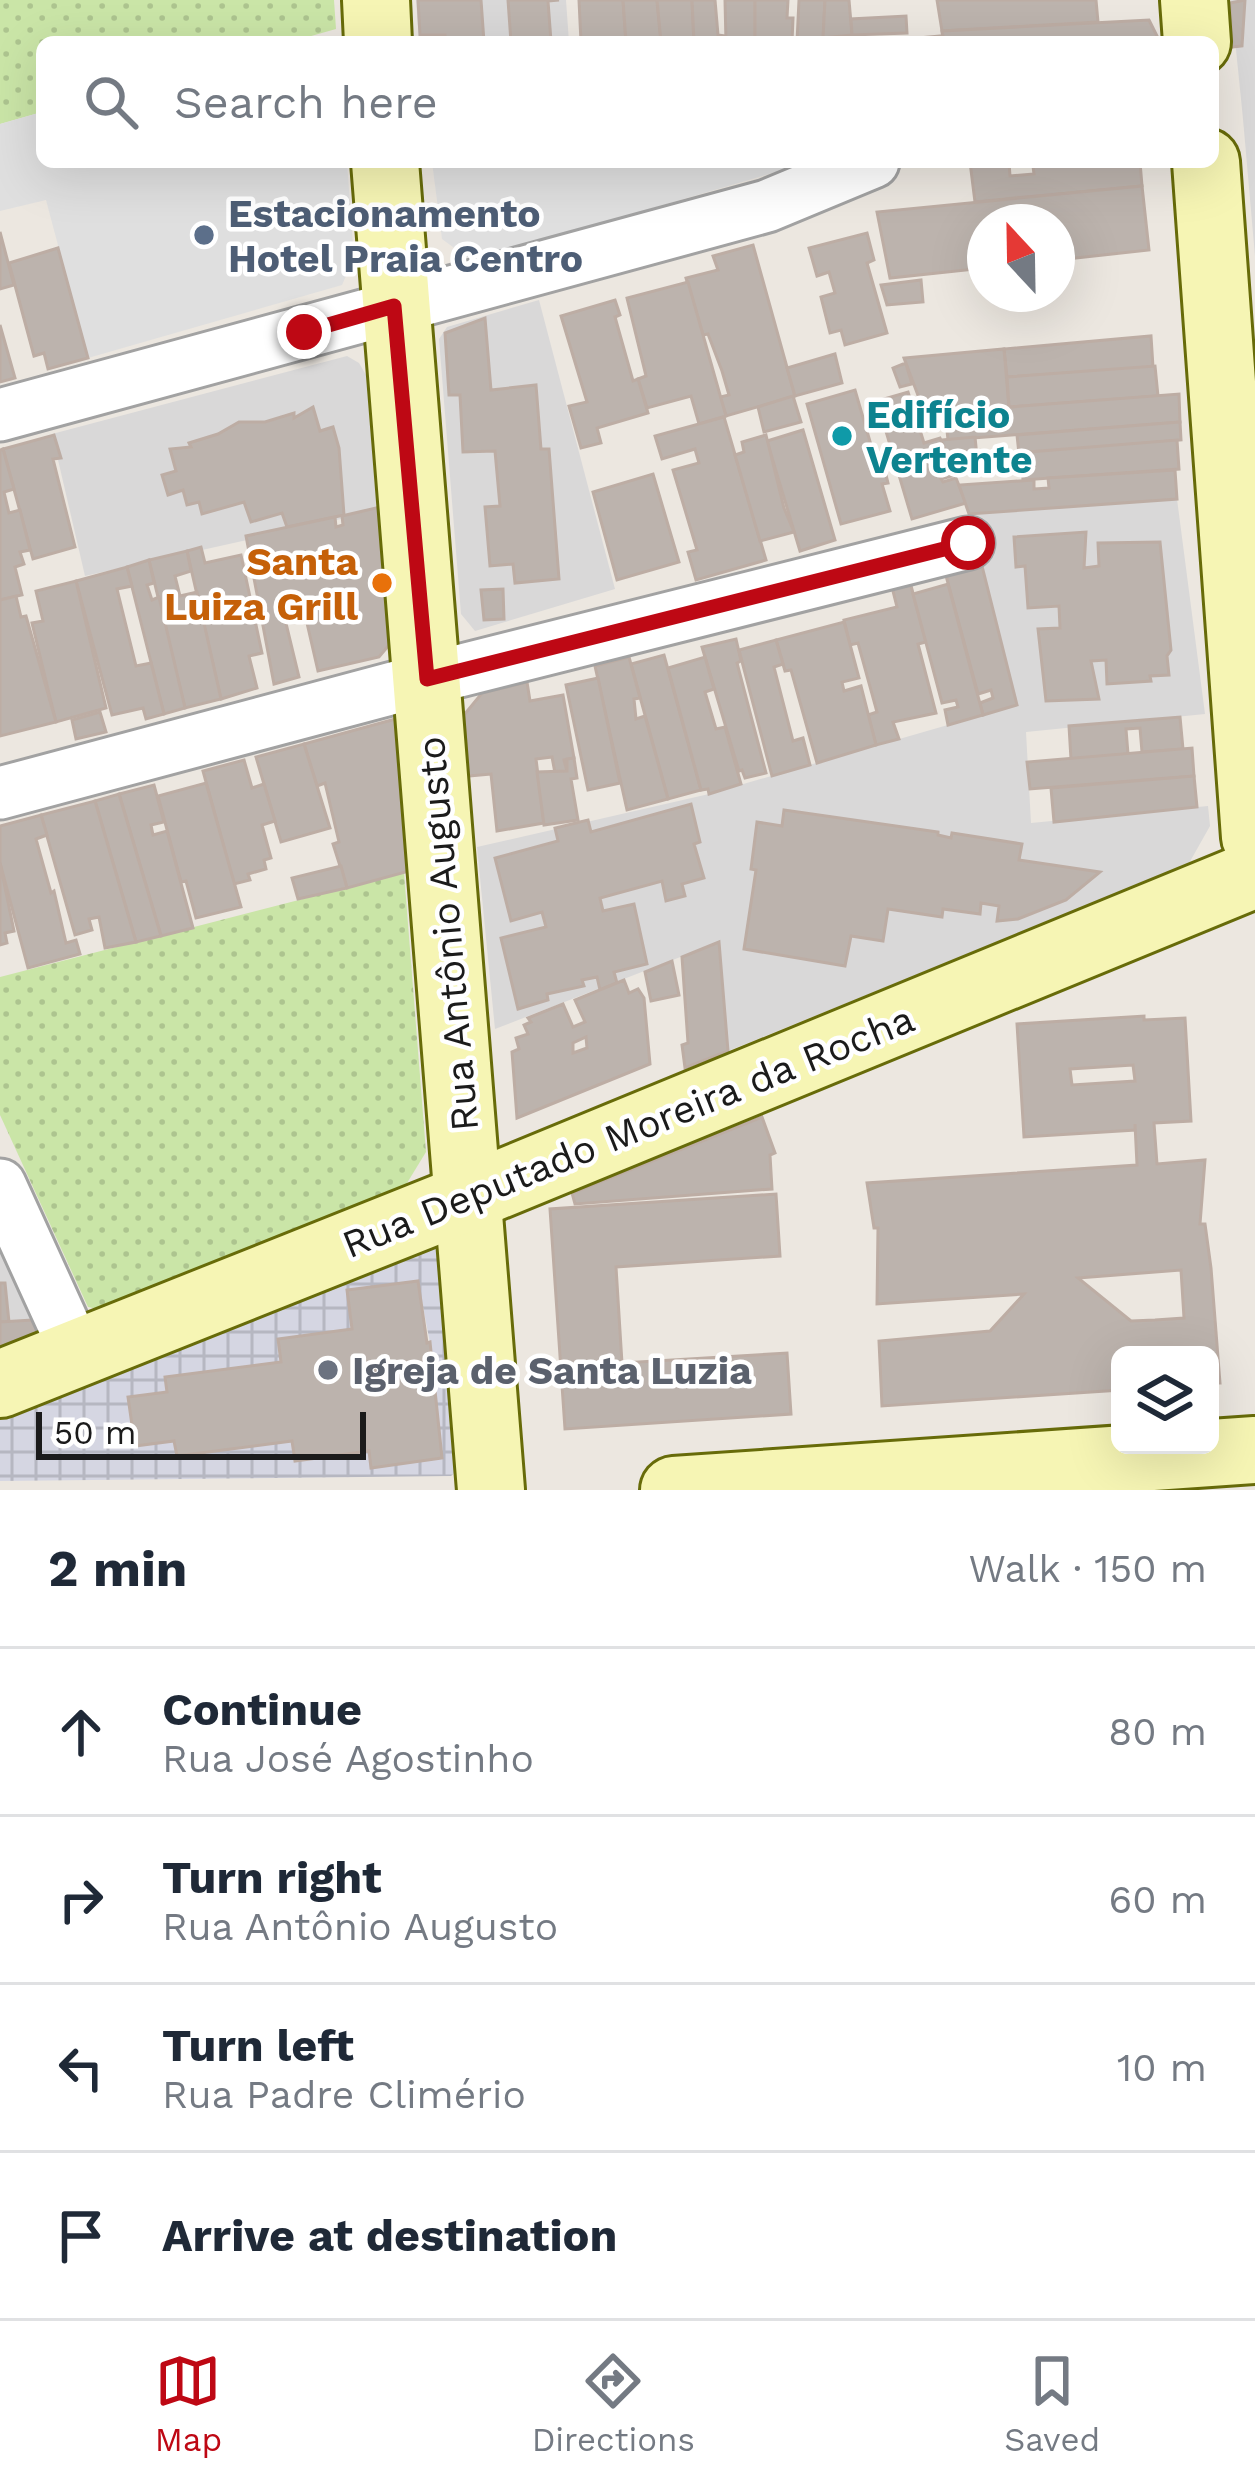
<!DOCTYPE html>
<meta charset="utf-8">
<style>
:root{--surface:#fff;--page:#f2f2f3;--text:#1f2937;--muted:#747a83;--line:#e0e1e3;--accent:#be0814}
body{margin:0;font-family:"Work Sans",sans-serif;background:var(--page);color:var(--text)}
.controls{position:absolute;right:36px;bottom:36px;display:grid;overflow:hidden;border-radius:18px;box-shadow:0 12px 48px #0002}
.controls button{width:108px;height:108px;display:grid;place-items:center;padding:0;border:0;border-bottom:3px solid var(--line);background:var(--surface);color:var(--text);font:60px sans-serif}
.compass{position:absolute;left:967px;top:204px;width:108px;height:108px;border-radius:50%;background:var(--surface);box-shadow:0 12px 48px #0002;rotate:338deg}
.scale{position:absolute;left:36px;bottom:30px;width:330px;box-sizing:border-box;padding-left:12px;border:6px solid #1b1b1b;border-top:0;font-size:33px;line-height:42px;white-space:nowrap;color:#1b1b1b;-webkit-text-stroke:9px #fff;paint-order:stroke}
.stop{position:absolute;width:36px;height:36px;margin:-27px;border:9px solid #be0814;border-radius:50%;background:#fff}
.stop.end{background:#be0814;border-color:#fff;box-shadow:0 3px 12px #0008}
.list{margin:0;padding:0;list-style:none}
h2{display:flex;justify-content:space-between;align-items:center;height:156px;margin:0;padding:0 48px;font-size:51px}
h2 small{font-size:39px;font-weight:400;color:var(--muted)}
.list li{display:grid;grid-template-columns:78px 1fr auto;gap:36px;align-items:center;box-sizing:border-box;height:168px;padding:0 48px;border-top:3px solid var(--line)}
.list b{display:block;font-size:45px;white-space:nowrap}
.list p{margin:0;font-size:39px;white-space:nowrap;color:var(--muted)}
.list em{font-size:39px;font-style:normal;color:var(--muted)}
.icon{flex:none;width:66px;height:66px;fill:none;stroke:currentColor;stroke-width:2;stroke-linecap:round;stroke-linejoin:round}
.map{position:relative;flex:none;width:1255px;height:1490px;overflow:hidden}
.search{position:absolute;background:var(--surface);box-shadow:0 12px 48px #0002;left:36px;right:36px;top:36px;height:132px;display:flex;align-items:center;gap:30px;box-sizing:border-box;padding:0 42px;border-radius:18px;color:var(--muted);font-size:45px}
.sheet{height:828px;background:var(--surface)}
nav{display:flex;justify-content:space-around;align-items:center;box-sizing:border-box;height:168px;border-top:3px solid var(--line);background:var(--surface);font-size:33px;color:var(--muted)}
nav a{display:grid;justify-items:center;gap:6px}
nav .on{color:var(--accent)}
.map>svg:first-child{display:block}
</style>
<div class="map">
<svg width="1255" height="1490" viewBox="0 0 1255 1490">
<defs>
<pattern id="grass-dots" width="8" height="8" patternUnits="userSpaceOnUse" patternTransform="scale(3)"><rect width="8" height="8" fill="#cae5a7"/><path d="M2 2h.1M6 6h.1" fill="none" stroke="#adc48f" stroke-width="1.8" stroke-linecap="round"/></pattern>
<pattern id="plaza-grid" width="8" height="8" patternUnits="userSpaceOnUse" patternTransform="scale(3)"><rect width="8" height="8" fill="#d5d6e2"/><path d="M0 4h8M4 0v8" fill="none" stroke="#b6b7c1"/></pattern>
</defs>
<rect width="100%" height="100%" fill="#ece7e0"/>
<!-- residential -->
<g fill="#d9d8d8">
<polygon points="416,0 566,0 569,42 419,42"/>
<polygon points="1231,0 1255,0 1255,256 1243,119"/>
<polygon points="539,300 615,589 475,631 461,614 439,339 447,327"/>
<polygon points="347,356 359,363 366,375 377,511 85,576 52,434"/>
<polygon points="1177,499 1205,714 1026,732 1031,823 1208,806 1210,826 1188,865 728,1051 719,942 495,1029 477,847 709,794 1017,705 969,514"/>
<polygon points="3,1250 32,1320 0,1322 0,1251"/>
</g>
<!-- grass -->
<g fill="url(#grass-dots)">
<polygon points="0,0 334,0 336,29 290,42 42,42 42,112 0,124"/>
<polygon points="404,873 426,1152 404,1188 102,1310 88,1307 0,1115 0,977"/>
</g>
<!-- parking -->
<g fill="#dfdfdf">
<polygon points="42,112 42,162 347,162 354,258 342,285 88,358 46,200 0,211 0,124"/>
<polygon points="432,162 810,162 472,261 442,239"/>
</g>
<!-- plaza -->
<path fill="url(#plaza-grid)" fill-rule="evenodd" d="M439,1243L459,1469L451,1476L0,1481V1413ZM418,1281L430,1343L437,1420L369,1451L295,1461L292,1441L177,1456L174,1441L135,1446L128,1397L167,1392L281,1362L279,1339L352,1329L348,1290Z"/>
<!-- building -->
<g fill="#bcb3ad" stroke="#bdada4" stroke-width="3" fill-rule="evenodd">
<polygon points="418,0 481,0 484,42 446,42 445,35 420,35"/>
<polygon points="508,0 559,0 548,1 551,41 569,42 511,42"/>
<polygon points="579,0 623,0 626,42 581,42"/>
<polygon points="623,0 657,0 661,42 626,42"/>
<polygon points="657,0 692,0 694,42 661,42"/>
<polygon points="692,0 715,0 718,35 726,36 726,42 694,42"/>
<polygon points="725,0 755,0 755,42 726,42"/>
<polygon points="755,0 788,0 787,18 793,18 792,42 755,42"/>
<polygon points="799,0 825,0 823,42 792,42 797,42"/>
<polygon points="825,0 849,0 852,35 823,38"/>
<polygon points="937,0 1096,0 1098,22 942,31"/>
<polygon points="1245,0 1242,46 1232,47 1230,3"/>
<polygon points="906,16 907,33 852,35 851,19"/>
<polygon points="1149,20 1160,42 943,42 942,31"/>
<polygon points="943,36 943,42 874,42 940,36"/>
<polygon points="970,162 1009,162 1010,176 1034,174 1033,166 1060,162 1140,162 1142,186 975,202"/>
<polygon points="1142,186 1149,250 1057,260 1057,222 985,222 985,268 890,278 877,212"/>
<polygon points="0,232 14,285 0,289"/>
<polygon points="867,233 874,260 867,263 887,333 845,345 841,330 830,333 821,297 835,293 829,272 817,276 809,248"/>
<polygon points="753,245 795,396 726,416 720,397 729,395 722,371 708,334 703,335 686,278 718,270 713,256"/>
<polygon points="58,248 88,358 48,369 44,353 34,356 9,263"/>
<polygon points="921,280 923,302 887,305 881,285"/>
<polygon points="688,282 726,416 699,424 691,396 647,408 638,379 646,376 627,298"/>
<polygon points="615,300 620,315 615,317 633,381 638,379 648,413 597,428 601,443 581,448 569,406 587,402 561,316"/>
<polygon points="485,318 491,390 536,385 541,449 549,449 559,579 515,583 513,564 490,566 485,507 500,506 495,451 463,452 460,395 449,395 445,333"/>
<polygon points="0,325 15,378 0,382"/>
<polygon points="1151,336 1153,367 1007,377 1004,349"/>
<polygon points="1004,349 1009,407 925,414 904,358"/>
<polygon points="835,354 842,383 795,396 787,368"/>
<polygon points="903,364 906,364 912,384 900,387 893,368"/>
<polygon points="1155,366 1158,396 1009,407 1007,377"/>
<polygon points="855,390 878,469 884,467 888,483 882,484 890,511 841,524 807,404"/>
<polygon points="908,392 924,443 940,438 955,475 941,479 943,482 956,478 966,503 912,519 877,401"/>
<polygon points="1179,394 1180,422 948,440 945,412"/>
<polygon points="793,396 801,422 764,432 758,407"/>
<polygon points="313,407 320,431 333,427 339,448 344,515 287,527 282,513 251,522 244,502 202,514 199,502 187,505 183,490 168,495 162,475 176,471 170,449 191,447 189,443 218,434 239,422 265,422 294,413 294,418"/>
<polygon points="724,417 766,560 696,580 688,552 697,550 673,470 699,463 695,449 662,459 655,436"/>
<polygon points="1180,422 1181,440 1019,454 1017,435"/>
<polygon points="803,430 835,540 800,551 767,441"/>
<polygon points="54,435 61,458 53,459 75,547 33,559 3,449"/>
<polygon points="766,435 784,508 794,532 760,541 735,455 744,452 742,442"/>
<polygon points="975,437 977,457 949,460 941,440"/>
<polygon points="1177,440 1179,469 1023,480 1022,461 1029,460 1029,452"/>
<polygon points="3,449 14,489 4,492 9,513 20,510 30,550 20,552 24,564 15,567 22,595 0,600 0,450"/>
<polygon points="1175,470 1177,499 969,514 959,485 1034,480 1034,489 1049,488 1048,478"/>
<polygon points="653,474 679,562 617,580 593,492"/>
<polygon points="380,507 389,645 379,657 318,671 304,610 284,615 299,677 274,684 246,536 335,517 336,527 343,525 342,516"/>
<polygon points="1086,532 1084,568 1099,566 1098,543 1160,542 1171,650 1167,656 1169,675 1150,676 1151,681 1107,684 1106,660 1091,661 1099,699 1046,701 1038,629 1060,628 1059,606 1028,608 1025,566 1016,567 1014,537"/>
<polygon points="201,547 205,563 241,555 262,653 249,656 257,688 221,699 187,551"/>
<polygon points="187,551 191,571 175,576 180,596 197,592 221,699 185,708 149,560"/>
<polygon points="149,560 154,583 147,585 152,600 159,597 185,708 164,714 127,567"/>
<polygon points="981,562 1017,705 983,715 980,703 993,698 991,690 978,694 945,572"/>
<polygon points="127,567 132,586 117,589 136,666 151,663 164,714 146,719 143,708 112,715 76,581"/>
<polygon points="76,581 106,708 56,722 32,623 43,621 36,591"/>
<polygon points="910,582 926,642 918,644 936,713 893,722 899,739 876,745 868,715 877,712 858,643 850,645 844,620 897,607 892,587"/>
<polygon points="948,584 983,715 948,725 945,710 958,707 956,700 942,703 913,594"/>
<polygon points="503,589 504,619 484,620 481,590"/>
<polygon points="16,596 21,617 26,616 56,722 0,736 0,600"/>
<polygon points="844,622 859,678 842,682 844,691 861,686 876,745 817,763 791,670 785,671 776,640"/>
<polygon points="736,639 741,661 737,663 766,773 745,778 742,770 739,771 702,647"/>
<polygon points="776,640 783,664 774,667 793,741 803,738 810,765 772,776 739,650"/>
<polygon points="664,655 701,790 668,799 631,664"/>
<polygon points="629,657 640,698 634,699 636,719 645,716 668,799 627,810 595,666"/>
<polygon points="705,657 714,689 705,692 716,729 725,727 741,784 709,794 708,789 701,790 668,668"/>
<polygon points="598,678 620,783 588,790 566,685"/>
<polygon points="527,682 530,701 563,695 574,758 564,760 567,771 555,773 552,757 536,759 544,823 497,831 491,774 468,776 464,715 482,693"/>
<polygon points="100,712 106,732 76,739 72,720"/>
<polygon points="1180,717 1183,749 1142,752 1140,728 1126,729 1128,754 1071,759 1069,726"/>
<polygon points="399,718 413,870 347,888 333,844 339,842 325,783 317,786 304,744"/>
<polygon points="304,744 330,828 281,842 256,757"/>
<polygon points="1192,748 1194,776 1030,789 1027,762"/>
<polygon points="574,758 577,778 571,779 578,820 544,825 537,772 567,771 567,759"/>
<polygon points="244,760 252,788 264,784 275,821 262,825 271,858 264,860 266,869 248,874 250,880 234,884 203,771"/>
<polygon points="1194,776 1197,807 1054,822 1051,788"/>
<polygon points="206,783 241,907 196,918 186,881 181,882 158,796"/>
<polygon points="154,785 164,822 151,825 153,835 167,831 193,928 161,936 119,794"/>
<polygon points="119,794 161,936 136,942 95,801"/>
<polygon points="95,801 136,942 105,948 99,917 89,919 92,930 75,935 41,815"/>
<polygon points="691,804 700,842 694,844 704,878 682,884 685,896 666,901 662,881 600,898 603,911 634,904 647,964 614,972 617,983 600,990 597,977 582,980 584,986 547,994 548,1000 518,1009 501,938 546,927 542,912 511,921 495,858 558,841 555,828 588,820 591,832"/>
<polygon points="784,810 938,832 938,835 951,838 952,833 1022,844 1019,860 1100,872 1066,900 1018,919 997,921 999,906 981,903 980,914 943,909 942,917 888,909 883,941 851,936 845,966 744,949 756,870 751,869 757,822 782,826"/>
<polygon points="41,815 47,835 36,839 51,893 54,891 66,943 76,940 80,954 28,968 0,863 0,826"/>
<polygon points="0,863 14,931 5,933 7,943 0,945"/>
<polygon points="341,866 347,888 298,899 292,878"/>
<polygon points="719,942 728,1051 685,1068 682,1045 688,1043 682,957"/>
<polygon points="672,961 679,995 651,1001 645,972"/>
<path d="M624,980L629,993L638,989L644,998L650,1064L517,1118L512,1052L519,1049L516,1038L528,1034L524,1025L531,1022L528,1018L563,1004L573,1027L585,1022L575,1000ZM586,1037L587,1048L573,1053V1043Z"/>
<path d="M1144,1016V1020L1185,1018L1191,1121L1154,1123L1157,1164L1205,1160L1200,1224H1205L1211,1268L1220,1383H1210V1355H1120V1390L882,1406L879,1341L990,1331L1024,1294L877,1304L878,1228H874L867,1183L1137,1165L1135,1124V1130L1024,1137L1017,1024ZM1133,1065L1135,1081L1072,1085L1070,1069ZM1181,1270L1184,1318L1155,1320L1131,1321L1078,1278Z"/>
<polygon points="762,1117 775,1153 770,1155 772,1189 575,1204 572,1193"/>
<polygon points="776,1194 780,1256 616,1267 622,1363 787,1353 791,1414 565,1429 550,1209"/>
<polygon points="418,1281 427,1343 430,1342 442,1458 371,1468 369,1451 295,1461 292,1441 177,1456 174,1441 135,1446 128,1397 167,1392 165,1377 281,1362 278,1339 352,1329 347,1290"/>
<polygon points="0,1283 5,1283 9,1322 0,1322"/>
<polygon points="32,1320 42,1338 0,1354 0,1322"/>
</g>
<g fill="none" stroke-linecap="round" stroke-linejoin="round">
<defs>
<g id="street">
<polyline points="0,415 767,206 873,162"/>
<polyline points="0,793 427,679 968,543"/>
<polyline points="0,1185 77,1354"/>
</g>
<g id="secondary">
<polyline points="376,0 378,42"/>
<polyline points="1194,0 1197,42"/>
<polyline points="385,162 491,1490"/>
<polyline points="1206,162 1255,837"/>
<polyline points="0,1384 469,1197 1255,874"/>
<polyline points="674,1490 1255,1450"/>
</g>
</defs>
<!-- street casing -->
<use href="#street" stroke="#a2a2a2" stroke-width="57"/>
<!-- secondary casing -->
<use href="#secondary" stroke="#676b09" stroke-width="72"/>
<!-- street -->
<use href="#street" stroke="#fff" stroke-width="51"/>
<!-- secondary -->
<use href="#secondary" stroke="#f6f5b4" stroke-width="66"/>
</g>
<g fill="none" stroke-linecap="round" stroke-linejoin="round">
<!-- route -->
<polyline stroke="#be0814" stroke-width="15" points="304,332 394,306 427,679 968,543"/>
</g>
<!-- markers -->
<circle fill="#5c6f8a" stroke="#fff" stroke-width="4.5" cx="204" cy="235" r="12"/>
<circle fill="#0f9aa8" stroke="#fff" stroke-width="4.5" cx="842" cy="436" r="12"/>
<circle fill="#e8710a" stroke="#fff" stroke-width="4.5" cx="382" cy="583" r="12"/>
<circle fill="#6b7280" stroke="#fff" stroke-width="4.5" cx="328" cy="1370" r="12"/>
<g text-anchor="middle" stroke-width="9" stroke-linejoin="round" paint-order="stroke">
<!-- service labels -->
<g font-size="39" font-weight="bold" fill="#4e5e75" stroke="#fff" text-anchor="start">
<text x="228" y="227">Estacionamento<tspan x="228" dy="45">Hotel Praia Centro</tspan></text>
</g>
<!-- culture labels -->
<g font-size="39" font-weight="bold" fill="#0d838f" stroke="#fff" text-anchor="start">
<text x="866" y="428">Edifício<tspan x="866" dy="45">Vertente</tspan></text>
</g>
<!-- food labels -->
<g font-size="39" font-weight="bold" fill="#c56008" stroke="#fff" text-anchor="end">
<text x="358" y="575">Santa<tspan x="358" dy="45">Luiza Grill</tspan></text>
</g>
<!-- street labels -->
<g font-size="39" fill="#1b1b1b" stroke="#fff">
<text transform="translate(447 934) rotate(-95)" y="14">Rua Antônio Augusto</text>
<text transform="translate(628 1131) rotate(-22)" y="14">Rua Deputado Moreira da Rocha</text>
</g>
<!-- worship labels -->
<g font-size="39" font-weight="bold" fill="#5b616d" stroke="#fff" text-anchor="start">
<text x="352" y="1384">Igreja de Santa Luzia</text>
</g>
</g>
</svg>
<div class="controls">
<button><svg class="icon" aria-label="layers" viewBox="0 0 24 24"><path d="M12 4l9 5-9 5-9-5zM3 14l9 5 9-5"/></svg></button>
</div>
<svg class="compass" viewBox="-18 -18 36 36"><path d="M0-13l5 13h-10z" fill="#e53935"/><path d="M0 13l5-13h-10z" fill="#747a83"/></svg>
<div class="scale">50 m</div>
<div class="stop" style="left:968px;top:543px"></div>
<div class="stop end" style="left:304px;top:332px"></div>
<div class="search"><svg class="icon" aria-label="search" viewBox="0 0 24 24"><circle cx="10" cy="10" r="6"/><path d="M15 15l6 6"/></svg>Search here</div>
</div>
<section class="sheet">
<h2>2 min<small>Walk · 150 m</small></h2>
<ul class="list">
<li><svg class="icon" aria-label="ahead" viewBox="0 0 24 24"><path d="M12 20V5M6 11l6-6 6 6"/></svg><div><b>Continue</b><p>Rua José Agostinho</p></div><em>80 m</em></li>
<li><svg class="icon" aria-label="right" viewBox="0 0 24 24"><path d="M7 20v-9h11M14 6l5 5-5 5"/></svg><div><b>Turn right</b><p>Rua Antônio Augusto</p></div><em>60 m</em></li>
<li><svg class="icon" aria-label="left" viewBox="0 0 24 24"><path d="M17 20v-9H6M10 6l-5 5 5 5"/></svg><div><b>Turn left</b><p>Rua Padre Climério</p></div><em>10 m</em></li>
<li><svg class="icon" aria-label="arrive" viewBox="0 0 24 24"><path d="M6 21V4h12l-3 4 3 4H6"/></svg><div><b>Arrive at destination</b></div></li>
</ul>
</section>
<nav>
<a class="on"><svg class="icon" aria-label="map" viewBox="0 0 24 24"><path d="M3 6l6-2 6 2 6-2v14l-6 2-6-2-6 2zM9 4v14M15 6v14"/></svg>Map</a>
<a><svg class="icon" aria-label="directions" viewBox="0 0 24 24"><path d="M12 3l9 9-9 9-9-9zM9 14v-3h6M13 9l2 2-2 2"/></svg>Directions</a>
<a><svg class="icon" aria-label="saved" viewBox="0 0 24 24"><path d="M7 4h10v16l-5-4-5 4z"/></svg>Saved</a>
</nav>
